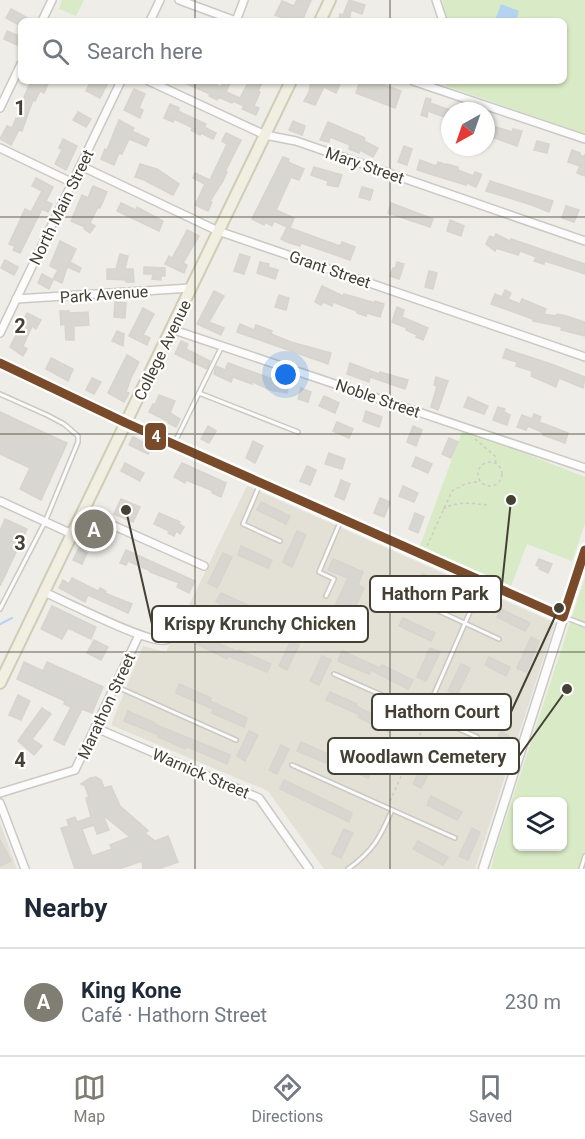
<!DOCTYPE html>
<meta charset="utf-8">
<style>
:root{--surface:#fff;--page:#f2f2f3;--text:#1f2937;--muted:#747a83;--line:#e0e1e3;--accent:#807d73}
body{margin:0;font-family:Roboto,sans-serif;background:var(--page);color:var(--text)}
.controls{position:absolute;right:18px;bottom:18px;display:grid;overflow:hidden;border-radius:9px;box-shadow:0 2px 4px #0004}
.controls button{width:54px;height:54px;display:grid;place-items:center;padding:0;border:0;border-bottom:2px solid var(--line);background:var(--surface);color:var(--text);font:30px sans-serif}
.compass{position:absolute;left:441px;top:102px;width:54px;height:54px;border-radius:50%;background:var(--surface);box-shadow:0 2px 4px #0004;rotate:220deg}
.you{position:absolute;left:286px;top:375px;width:21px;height:21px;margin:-15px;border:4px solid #fff;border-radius:50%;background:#1a73e8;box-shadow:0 0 0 9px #1a73e833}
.badge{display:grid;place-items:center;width:39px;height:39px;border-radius:50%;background:var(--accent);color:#fff;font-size:20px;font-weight:700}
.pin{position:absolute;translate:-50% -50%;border:3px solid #fff;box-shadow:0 2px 6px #0006}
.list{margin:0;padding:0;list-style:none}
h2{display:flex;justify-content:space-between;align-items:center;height:78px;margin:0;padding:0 24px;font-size:26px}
h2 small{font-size:20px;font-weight:400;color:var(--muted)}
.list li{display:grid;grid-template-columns:39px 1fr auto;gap:18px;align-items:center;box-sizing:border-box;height:108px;padding:0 24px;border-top:2px solid var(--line)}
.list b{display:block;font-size:22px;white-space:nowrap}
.list p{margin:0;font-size:20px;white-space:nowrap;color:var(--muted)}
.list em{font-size:20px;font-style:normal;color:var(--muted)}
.icon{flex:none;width:33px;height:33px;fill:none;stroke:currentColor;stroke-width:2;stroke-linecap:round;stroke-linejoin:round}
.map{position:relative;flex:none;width:585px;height:869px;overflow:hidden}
.search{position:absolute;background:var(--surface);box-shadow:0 2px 4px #0004;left:18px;right:18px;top:18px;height:66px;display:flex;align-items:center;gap:15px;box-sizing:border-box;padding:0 21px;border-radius:9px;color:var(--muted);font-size:22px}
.sheet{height:186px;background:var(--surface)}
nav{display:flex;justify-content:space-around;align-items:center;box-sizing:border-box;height:84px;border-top:2px solid var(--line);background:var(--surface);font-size:16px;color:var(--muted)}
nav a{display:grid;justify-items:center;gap:3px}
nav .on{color:var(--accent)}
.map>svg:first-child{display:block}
</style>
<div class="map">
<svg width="585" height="869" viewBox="0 0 585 869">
<rect width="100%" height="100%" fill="#eeede8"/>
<!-- residential -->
<g fill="#e3e0d5">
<polygon points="247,486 555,623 475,869 324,869 268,791 111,725 143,646 166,652"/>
<polygon points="0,823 17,869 0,869"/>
</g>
<!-- green -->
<g fill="#d9eac6" fill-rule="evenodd">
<polygon points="62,0 84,0 76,16 59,9"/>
<polygon points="442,0 585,0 585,134 446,86 446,81 564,81 564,21 447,21"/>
<polygon points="463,429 585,477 585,524 572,561 527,544 511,586 420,546"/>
<path d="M585,577V869H491L495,852ZM518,802H562V846H518Z"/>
</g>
<!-- water -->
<polygon fill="#b5d2ef" points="501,4 519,11 516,21 495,20"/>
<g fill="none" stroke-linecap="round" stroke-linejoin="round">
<!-- stream -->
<polyline stroke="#b5d2ef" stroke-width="2" points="0,624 12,618"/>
</g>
<!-- building -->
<g fill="#d8d6d0" stroke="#d7d4cd" stroke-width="1.5" fill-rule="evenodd">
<polygon points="297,0 311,0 302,21 285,21 286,19 275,15 282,1 294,6"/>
<polygon points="349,0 365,5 362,14 351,10 349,21 339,21 340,14 343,15"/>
<polygon points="11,9 33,21 21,21 21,26 6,18"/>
<polygon points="7,31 21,37 17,45 4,39"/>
<polygon points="31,81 45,81 44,83 48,84 44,93 40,91 35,101 33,100 22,131 19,130 11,145 0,139 7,126 12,128 16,118 18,119 22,102"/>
<polygon points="91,81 109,81 100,98 86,91"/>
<polygon points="180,81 208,81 221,87 224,81 231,81 226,92 240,98 249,81 263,81 258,91 260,92 254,106 259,108 256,115 242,109 244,106 233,101 232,103 218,97 217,100 209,96 210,94"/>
<polygon points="311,81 326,81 331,84 333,81 340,84 336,93 324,87 315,105 304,101 309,92"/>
<polygon points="360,81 373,81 401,91 395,108 356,93"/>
<polygon points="134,89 145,94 139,108 143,110 140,118 124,110"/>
<polygon points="426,98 431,99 430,103 450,110 450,119 428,111 427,117 421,115"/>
<polygon points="170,104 179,108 178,111 206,124 204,127 216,133 213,139 201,133 200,135 191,130 193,128 174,119 173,122 164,118"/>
<polygon points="78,112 91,119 86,127 73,120"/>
<polygon points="119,120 134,128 132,131 149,139 146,146 129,139 122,154 119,153 114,165 101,159 105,149 107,150"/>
<polygon points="293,121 305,126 302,135 289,130"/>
<polygon points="328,122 365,138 364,141 378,148 373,157 360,150 359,153 349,149 350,145 330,137 329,142 320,140"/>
<polygon points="486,124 512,132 513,129 522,131 517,146 486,135"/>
<polygon points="226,133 241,140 225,172 227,172 223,181 210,201 212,202 208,211 195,205 205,184 193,178 195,173 210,180 227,144 222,141"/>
<polygon points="63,139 77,146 66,170 55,164 62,150 59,148"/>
<polygon points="537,141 549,144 547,153 534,150"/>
<polygon points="404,146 412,149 407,165 398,162"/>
<polygon points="572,150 580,153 580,155 584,157 585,154 585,176 577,173 580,166 568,162"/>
<polygon points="283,157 289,159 288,162 304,169 299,180 291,177 276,210 294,218 290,228 340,246 342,242 355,247 350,260 301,243 300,246 287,242 281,239 287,227 274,221 272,226 265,222 264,225 252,219"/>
<polygon points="420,160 436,166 438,162 447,165 447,164 458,167 458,170 473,176 475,172 481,174 481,176 476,187 467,183 466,185 417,170"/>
<polygon points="140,164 157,169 179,184 173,195 144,180 135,177"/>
<polygon points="314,167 342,175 338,187 327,185 328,181 311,175"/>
<polygon points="36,178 53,187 46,201 52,204 48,212 42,209 20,253 13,250 15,246 9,244 25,209 31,212 42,191 32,186"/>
<polygon points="490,181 553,201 549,212 532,205 486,191"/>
<polygon points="93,186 107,192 100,208 98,207 90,223 95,226 90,233 84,229 85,227 71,221 82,195 88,198"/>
<polygon points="362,187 373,190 370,200 359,197"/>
<polygon points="121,203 136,210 137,207 163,221 159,231 117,211"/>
<polygon points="391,203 433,219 430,227 388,213"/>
<polygon points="566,206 579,210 574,222 562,218"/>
<polygon points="450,220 464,226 461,236 447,231"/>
<polygon points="187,230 199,236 183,263 187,265 184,273 165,264 169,256 172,258 179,246"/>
<polygon points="496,234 510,241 511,239 585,264 585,274 545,261 544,264 534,261 536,257 520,251 518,255 496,248 495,251 486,244 490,236 494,238"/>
<polygon points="60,241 76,249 70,262 81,268 79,272 67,267 62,283 53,279 58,270 50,266"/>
<polygon points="120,254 128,256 125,269 133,269 134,282 126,282 126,280 107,279 107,269 116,269"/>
<polygon points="240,254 250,257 244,274 234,271"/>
<polygon points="5,260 18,267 14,275 1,268"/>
<polygon points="260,262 269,264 268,267 278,270 275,279 257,273"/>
<polygon points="397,262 404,264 399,279 390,276 393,268 395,269"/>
<polygon points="144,267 165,268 165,276 161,276 161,280 152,279 153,274 144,274"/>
<polygon points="429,271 437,273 433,289 425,287"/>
<polygon points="42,274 53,280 49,289 38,283"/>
<polygon points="322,286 343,296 344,294 375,303 375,301 384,304 380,317 367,313 366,316 357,313 357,311 333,302 332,306 323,302 321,305 315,302"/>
<polygon points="505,290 511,293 508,299 520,304 522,299 546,309 544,314 556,316 557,314 566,316 585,322 585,336 561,330 562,327 533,321 533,319 491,304 495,294 502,297"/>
<polygon points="214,291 224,296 209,322 224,328 221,335 197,324"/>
<polygon points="279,295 289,298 286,310 275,307"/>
<polygon points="115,302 126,303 125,318 114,317"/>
<polygon points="397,307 404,310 402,317 428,328 423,340 416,337 417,335 406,330 407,328 392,322"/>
<polygon points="143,308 154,314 143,335 150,338 147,345 129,336"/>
<polygon points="60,311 69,311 69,313 88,312 89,325 74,326 74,340 66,340 65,324 61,325"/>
<polygon points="27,313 41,320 36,329 32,326 23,346 27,349 23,356 10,347"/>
<polygon points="240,324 254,330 256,325 272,331 271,334 291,342 331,353 328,364 237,332"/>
<polygon points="117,331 124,334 123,346 112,341"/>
<polygon points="181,341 188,344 186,349 210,361 207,369 175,354"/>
<polygon points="506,349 551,364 585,377 583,388 559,378 556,387 531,376 532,371 516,366 517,362 503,358"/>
<polygon points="127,355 139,362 131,378 126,392 129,393 124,402 108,393"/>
<polygon points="51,358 73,369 68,381 46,369"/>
<polygon points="228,363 289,385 287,393 270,390 253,382 252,384 233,377 231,382 214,374 216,366 225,370"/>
<polygon points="350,363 379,374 380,372 408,380 405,389 370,377 369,382 347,374"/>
<polygon points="436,377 448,381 438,410 431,407 437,386 434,385"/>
<polygon points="92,378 101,382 94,394 86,390"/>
<polygon points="301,388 311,392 308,402 298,399"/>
<polygon points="159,395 175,401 170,413 180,419 176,427 168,423 169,422 149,412 153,404 155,405"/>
<polygon points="324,396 339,403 335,413 319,406"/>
<polygon points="468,397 488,406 484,414 464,407"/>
<polygon points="498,407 505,409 504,412 510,415 507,425 493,420"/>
<polygon points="366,411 382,417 379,427 363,421"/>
<polygon points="0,412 67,443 41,500 20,489 30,468 0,454"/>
<polygon points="534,414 541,417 539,422 568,433 565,443 543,435 544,433 528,426 526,430 517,427 522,415 532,419"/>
<polygon points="337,422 353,429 349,438 333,431"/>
<polygon points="208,426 216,431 209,443 201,439"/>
<polygon points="413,426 422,430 416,446 407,442"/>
<polygon points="133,437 152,447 148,454 129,445"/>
<polygon points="449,438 458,442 451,458 442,454"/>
<polygon points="253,441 263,446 255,463 246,458"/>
<polygon points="329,453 345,459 342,469 325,464"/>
<polygon points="416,457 432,464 428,473 412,466"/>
<polygon points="125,463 144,473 140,481 121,471"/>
<polygon points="182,463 226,483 221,497 212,493 213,491 186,480 185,483 174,477"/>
<polygon points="307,466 316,470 310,485 300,481"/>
<polygon points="341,480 350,484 344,500 335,496"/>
<polygon points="403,486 418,493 414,502 399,496"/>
<polygon points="380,498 390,502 384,517 374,513"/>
<polygon points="121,499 140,507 133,522 114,514"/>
<polygon points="261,502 290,516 286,524 257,510"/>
<polygon points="159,513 180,522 179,524 184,527 180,534 176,531 174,536 168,533 169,531 154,524"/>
<polygon points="415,513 424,517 418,533 409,529"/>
<polygon points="5,519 27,529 0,586 0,531"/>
<polygon points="297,531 306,535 292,567 283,562"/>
<polygon points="241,546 272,560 268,568 238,555"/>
<polygon points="79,548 87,553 82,564 73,560"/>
<polygon points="126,550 195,581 189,593 177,587 179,583 150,572 151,571 128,561 126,565 120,563"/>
<polygon points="223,553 232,557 217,588 208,583"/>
<polygon points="333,559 363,572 358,585 364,588 353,612 336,604 348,578 328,570"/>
<polygon points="539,559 552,564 548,573 539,569 540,567 536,565"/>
<polygon points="423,574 454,589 450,597 419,583"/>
<polygon points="400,576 409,581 394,612 385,608"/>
<polygon points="72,578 98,591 100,588 106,591 105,593 132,604 128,613 88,595 85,602 59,588 63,580 69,584"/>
<polygon points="221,593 252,607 250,611 288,628 285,636 253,622 254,619 216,602"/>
<polygon points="52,606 96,627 91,639 68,628 62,639 41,629"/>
<polygon points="501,609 530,623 525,631 497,617"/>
<polygon points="403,618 435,633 431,641 399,626"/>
<polygon points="200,635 238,652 239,650 271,664 267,672 228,656 227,659 196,644"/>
<polygon points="531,637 539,641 526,672 517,668"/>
<polygon points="94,640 108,647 101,660 87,653"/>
<polygon points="291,641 299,645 287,670 279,666"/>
<polygon points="430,648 440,652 426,681 417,677"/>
<polygon points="342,651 380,668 382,665 413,680 408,689 371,670 369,674 338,661"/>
<polygon points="322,656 331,660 319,685 310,681"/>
<polygon points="489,657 510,667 506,676 485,665"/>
<polygon points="24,662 43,671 47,662 103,687 92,713 82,709 64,745 54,740 71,707 64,704 65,701 17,679"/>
<polygon points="461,664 470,668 457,695 448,691"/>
<polygon points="179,684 211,698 210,701 247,718 244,727 212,713 213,709 176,693"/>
<polygon points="330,692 357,704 356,706 393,724 389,732 358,717 360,715 326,700"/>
<polygon points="18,695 30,701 21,720 9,715"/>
<polygon points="42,708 51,714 32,739 42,746 34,755 18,741"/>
<polygon points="128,711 155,723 154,724 230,755 227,764 186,746 185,749 158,737 159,735 124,721"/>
<polygon points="249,731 258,735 245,761 237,756"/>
<polygon points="501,731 509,736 496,761 488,757"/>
<polygon points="395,738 403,743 387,773 379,769"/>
<polygon points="301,742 339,759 340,756 372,769 368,778 330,761 329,764 297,751"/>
<polygon points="281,745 289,749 277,774 269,770"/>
<polygon points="428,754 437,758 421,788 413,784"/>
<path d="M96,777L101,780L104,788L111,786L120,806L143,826L148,831L145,833L155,841L168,836L178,862L158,869H143L142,861L119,869H75L61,828L69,826L67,820L75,817L77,822L91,817L86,798L89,797L85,786L81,784L90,778ZM103,815L130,837L110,845L112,849L92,856L82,829L94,825L97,834L109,830Z"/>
<polygon points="284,780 352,813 349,822 280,789"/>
<polygon points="431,796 462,812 457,820 427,805"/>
<polygon points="472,828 480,832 468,860 459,856"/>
<polygon points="344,829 353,833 341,858 332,854"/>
<polygon points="0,840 11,861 0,866"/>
<polygon points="418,841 448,857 443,865 413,849"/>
</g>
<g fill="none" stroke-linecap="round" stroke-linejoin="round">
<defs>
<g id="service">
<polyline points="199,393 298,432"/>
<polyline points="0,394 47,415 64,424 78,436 78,442 45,522 0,609"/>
<polyline points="174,444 221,348"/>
<polyline points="260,484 243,524 280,541"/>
<polyline points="326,596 334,579 319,572 341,520"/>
<polyline points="430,607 499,639"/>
<polyline points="564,617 585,625"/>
<polyline points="334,674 477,737"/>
<polyline points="115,686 236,740"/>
<polyline points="425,715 483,582"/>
<polyline points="292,765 455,838"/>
<path d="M348,869C373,851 380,838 392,810"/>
<polyline points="581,869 585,856"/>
</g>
<g id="minor">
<polyline points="179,0 236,21"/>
<polyline points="436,0 443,21"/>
<polyline points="42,21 52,0"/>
<polyline points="150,21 160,0"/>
<polyline points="236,21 244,0"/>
<polyline points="149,81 265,135 296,141 585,241"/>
<polyline points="413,81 585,139"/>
<polyline points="0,108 21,64"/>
<polyline points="0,148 73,183"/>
<polyline points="81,166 218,231 585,357"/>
<polyline points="16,299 191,288"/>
<polyline points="171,329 585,468"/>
<polyline points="0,333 121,81"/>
<polyline points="126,423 563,617"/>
<polyline points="0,501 72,534"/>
<polyline points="83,512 204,566"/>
<path d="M44,592C65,601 150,645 166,640C176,636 185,622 192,614L246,637"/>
<polyline points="96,728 259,798 309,869"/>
<polyline points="0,793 75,770 139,635"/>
<polyline points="0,803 25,869"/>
</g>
<polyline id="tertiary" points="483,869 585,550"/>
<g id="primary">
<polyline points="320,21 330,0"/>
<polyline points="0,363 126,423"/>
<polyline points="0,683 291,81"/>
</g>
</defs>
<!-- service casing -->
<use href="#service" stroke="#cbc9c4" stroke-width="6"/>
<!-- minor casing -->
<use href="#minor" stroke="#cbc9c4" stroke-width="10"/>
<!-- tertiary casing -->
<use href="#tertiary" stroke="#cbc9c4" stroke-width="11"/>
<!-- primary casing -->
<use href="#primary" stroke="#d1ccb5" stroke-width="14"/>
<!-- path -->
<g stroke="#cdcbc6" stroke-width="1.5" stroke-dasharray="3 3" stroke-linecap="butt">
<polyline points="475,439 495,456 496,464"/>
<circle cx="490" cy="474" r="12"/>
<path d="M443,509C456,501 472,503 487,505"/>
<polyline points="427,546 452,491 465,484 480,481"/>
<polyline points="390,801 426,721"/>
</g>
<!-- service -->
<use href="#service" stroke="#fcfcfc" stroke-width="3"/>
<!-- minor -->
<use href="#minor" stroke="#fcfcfc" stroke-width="7"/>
<!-- tertiary -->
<use href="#tertiary" stroke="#fcfcfc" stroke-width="8"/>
<!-- primary -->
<use href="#primary" stroke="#f1eee2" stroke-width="10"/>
<defs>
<polyline id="bus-1" points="0,363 126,423 563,617 585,550"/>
</defs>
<!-- bus-1 casing -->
<use href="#bus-1" stroke="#fff" stroke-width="14"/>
<!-- bus-1 -->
<use href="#bus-1" stroke="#7a4b2a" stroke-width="9"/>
</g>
<!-- grid -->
<path fill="none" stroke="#444034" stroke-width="1.5" stroke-opacity="0.55" d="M195,0V21M390,0V21M195,81V869M390,81V869M0,217H585M0,434H585M0,652H585"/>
<g text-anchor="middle" stroke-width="4.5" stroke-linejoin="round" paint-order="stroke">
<!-- street labels -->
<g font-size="16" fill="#444034" stroke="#fff">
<text transform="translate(365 165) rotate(19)" y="6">Mary Street</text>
<text transform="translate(61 207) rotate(-64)" y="6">North Main Street</text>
<text transform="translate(330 269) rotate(19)" y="6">Grant Street</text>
<text transform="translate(104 294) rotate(-4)" y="6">Park Avenue</text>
<text transform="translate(162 350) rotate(-64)" y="6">College Avenue</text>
<text transform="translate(378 398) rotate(19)" y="6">Noble Street</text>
<text transform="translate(106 706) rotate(-65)" y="6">Marathon Street</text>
<text transform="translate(201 773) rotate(23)" y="6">Warnick Street</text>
</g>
</g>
<g font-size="20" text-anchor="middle" font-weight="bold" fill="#444034" stroke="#fff" stroke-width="4.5" stroke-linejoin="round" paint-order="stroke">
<text x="20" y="115">1</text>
<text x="20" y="333">2</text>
<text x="20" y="550">3</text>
<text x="20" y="767">4</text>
</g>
<!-- callouts -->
<path fill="none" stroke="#444034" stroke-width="2" d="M511 500L501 594M126 510L152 624M559 608L511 712M567 689L519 756"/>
<g fill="#444034" stroke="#fff" stroke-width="2">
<circle cx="511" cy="500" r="6"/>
<circle cx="126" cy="510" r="6"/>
<circle cx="559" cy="608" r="6"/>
<circle cx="567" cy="689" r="6"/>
</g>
<g fill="#fff" stroke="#444034" stroke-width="2">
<rect x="370" y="576" width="131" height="36" rx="6"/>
<rect x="152" y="606" width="216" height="36" rx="6"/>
<rect x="372" y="694" width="139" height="36" rx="6"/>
<rect x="328" y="738" width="191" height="36" rx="6"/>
</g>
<g font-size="18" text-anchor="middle" font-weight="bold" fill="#444034">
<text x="435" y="600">Hathorn Park</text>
<text x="260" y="630">Krispy Krunchy Chicken</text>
<text x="442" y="718">Hathorn Court</text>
<text x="423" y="763">Woodlawn Cemetery</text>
</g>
<rect stroke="#fff" stroke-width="2" x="144" y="422" width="23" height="29" rx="6" fill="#7a4b2a"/>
<g font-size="16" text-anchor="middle" font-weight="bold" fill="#fff">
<text x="156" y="442">4</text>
</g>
</svg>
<div class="controls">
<button><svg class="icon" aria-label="layers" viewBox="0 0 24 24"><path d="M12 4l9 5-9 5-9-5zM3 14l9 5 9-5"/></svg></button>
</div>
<svg class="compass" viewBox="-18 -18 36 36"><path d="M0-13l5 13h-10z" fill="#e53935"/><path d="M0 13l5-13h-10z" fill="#747a83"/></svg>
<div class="you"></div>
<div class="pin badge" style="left:94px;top:529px">A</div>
<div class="search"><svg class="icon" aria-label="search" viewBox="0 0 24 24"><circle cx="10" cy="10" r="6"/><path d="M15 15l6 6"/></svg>Search here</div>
</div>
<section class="sheet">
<h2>Nearby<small></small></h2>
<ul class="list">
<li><span class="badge">A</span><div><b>King Kone</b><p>Café · Hathorn Street</p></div><em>230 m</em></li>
</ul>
</section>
<nav>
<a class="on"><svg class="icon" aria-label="map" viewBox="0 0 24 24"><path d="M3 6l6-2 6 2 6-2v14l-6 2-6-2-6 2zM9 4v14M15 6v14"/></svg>Map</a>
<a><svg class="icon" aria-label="directions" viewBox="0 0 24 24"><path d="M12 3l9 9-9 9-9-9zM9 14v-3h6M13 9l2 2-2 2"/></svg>Directions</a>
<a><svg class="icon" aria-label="saved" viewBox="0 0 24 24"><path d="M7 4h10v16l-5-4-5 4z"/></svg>Saved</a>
</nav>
